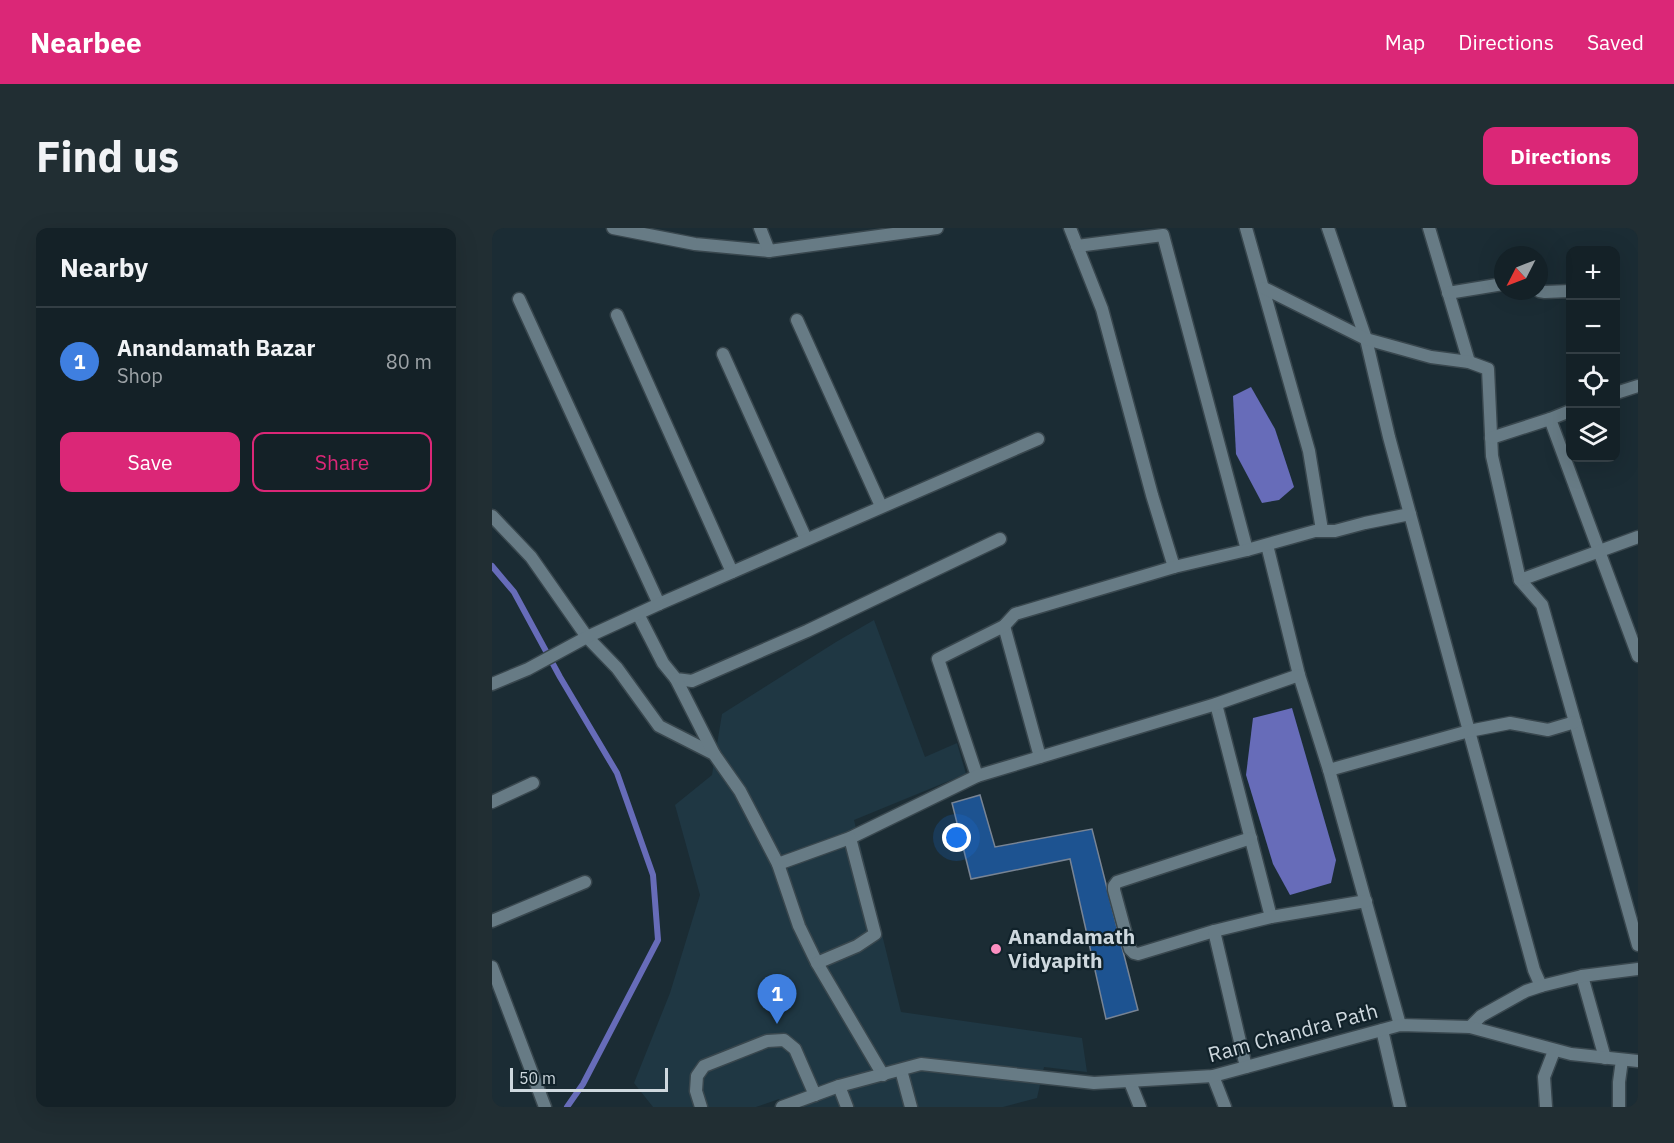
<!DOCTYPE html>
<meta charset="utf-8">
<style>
:root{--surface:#142127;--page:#212e33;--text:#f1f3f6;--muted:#9da3a7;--line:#333e44;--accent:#db2777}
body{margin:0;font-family:"IBM Plex Sans",sans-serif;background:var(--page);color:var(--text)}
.controls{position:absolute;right:18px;top:18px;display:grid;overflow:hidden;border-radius:12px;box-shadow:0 6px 24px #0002}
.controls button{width:54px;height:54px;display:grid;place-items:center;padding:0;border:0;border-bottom:2px solid var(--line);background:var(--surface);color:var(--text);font:30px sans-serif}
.compass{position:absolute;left:1002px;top:18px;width:54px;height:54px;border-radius:50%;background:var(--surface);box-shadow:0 6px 24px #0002;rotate:228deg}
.scale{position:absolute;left:18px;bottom:15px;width:158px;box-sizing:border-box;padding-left:6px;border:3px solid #ced8de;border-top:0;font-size:16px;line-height:21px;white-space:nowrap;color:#ced8de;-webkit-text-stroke:4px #11222a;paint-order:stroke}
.you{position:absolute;left:465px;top:610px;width:21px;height:21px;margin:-15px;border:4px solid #fff;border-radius:50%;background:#1a73e8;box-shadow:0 0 0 9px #1a73e833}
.badge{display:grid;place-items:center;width:39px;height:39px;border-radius:50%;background:var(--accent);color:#fff;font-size:20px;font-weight:700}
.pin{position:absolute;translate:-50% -50px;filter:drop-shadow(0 2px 3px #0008)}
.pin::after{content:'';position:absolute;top:32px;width:21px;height:18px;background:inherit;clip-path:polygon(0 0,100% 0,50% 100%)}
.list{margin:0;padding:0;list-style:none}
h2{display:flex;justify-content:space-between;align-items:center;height:78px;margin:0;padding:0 24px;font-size:26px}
h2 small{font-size:20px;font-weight:400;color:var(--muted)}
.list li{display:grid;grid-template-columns:39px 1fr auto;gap:18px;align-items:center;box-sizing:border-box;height:108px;padding:0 24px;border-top:2px solid var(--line)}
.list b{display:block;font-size:22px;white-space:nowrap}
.list p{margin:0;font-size:20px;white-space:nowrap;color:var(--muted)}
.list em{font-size:20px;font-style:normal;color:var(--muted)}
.actions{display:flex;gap:12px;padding:18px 24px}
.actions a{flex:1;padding:14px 0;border:2px solid var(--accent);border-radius:12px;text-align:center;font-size:21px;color:var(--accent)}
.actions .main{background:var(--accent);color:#fff}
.icon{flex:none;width:33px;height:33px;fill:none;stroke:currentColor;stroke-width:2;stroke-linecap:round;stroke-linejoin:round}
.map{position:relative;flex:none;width:1146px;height:879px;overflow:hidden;border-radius:12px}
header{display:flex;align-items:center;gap:36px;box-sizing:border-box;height:84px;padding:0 30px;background:var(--accent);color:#fff}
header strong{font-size:28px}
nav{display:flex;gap:33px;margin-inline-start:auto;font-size:21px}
.intro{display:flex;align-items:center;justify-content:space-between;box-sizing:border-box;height:144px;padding:0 36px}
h1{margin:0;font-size:42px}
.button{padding:15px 27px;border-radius:12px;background:var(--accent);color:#fff;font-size:21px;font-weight:700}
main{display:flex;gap:36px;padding:0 36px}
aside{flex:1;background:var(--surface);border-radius:12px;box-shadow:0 6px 24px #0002}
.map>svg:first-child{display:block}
</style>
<header>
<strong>Nearbee</strong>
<nav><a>Map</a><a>Directions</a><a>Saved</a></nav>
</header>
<div class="intro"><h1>Find us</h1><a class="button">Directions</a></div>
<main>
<aside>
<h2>Nearby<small></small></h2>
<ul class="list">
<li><span class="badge" style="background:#3f7fe0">1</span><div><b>Anandamath Bazar</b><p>Shop</p></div><em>80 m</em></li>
</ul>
<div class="actions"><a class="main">Save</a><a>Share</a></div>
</aside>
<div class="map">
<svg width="1146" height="879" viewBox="0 0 1146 879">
<rect width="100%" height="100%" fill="#1b2c34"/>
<!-- built -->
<polygon fill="#1f3743" points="382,392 433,529 465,515 474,546 362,592 409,784 590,810 595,844 552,839 545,870 511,879 291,879 287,871 264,879 161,879 142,855 178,765 208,667 183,577 220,547 230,486 344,414"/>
<!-- water -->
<g fill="#676cb9">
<polygon points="759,159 783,201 802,259 787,272 770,275 744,226 741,168"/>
<polygon points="800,480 844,632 839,655 798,667 781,636 754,547 761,490"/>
</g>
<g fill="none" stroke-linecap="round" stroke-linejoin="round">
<!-- stream -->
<polyline stroke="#676cb9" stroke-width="6" points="0,338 22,364 68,449 125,545 161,647 166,712 91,856 75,879"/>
</g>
<!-- building -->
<polygon fill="#1d5391" stroke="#788494" stroke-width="1.5" points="488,567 503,619 600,601 646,782 614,791 578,631 479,651 460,575"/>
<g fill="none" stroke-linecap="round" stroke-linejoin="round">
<defs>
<g id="street">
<polyline points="121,0 203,16 277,23 445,0"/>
<polyline points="268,0 277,23"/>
<polyline points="578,0 610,81 660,267 682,339"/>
<polyline points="754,0 817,223 830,302"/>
<polyline points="836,0 874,111 897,209 1042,742 1049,758"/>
<polyline points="937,0 977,134"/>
<polyline points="585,18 671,7 755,322"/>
<polyline points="772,60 874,111 939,129 977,134 996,141 1000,228 1028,352 1050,377 1146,717"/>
<polyline points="1047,63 1053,64 1078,63"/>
<polyline points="956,65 1011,56"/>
<polyline points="27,71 167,376"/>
<polyline points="125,87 240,344"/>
<polyline points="305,92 389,278"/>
<polyline points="231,126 314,311"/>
<polyline points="1124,165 1146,158"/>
<polyline points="1058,191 1146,428"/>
<polyline points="999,210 1058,191 1078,183"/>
<polyline points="0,288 39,329 95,409 125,440 167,498 222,526 248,563 286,636 307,698 325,735 391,847"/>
<polyline points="775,317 807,447 837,542 908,797"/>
<polyline points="1028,352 1146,309"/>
<polyline points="146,386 171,435 184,451 200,453 315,403 508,311"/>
<polyline points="512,398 548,529"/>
<polyline points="184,451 222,526"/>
<polyline points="0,456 36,441 95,409 167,376 546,211"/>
<polyline points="724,476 779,689"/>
<polyline points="837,542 977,503 1018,495 1056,502 1083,494"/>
<polyline points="485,548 446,431 512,398 523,386 682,339 755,322 823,303 843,303 873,295 918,286"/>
<polyline points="0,574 41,555"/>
<polyline points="759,610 625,654 622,658 622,662 638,721 642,725 646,726 722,703 779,689 874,673"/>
<polyline points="286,636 358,610 485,548 724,476 807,447"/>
<polyline points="0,693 93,654"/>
<polyline points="722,703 754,839"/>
<polyline points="325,735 365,718 383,706 358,610"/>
<polyline points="0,739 53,879"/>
<polyline points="1090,748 1113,830"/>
<polyline points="978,799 989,788 1034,763 1049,758 1090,748 1146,741"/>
<polyline points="890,802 908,879"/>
<polyline points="409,842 419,879"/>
<polyline points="721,848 733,879"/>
<polyline points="638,854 648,879"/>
<polyline points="347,858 355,879"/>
<polyline points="209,879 204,863 205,848 212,838 275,813 292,812 303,821 323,867"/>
<polyline points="290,879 347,858 429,836 602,855 721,848 908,797 978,799 1079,826 1146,833"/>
<polyline points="1054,879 1052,849 1062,823"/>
<polyline points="1127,879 1127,854 1130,832"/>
</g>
</defs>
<!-- street casing -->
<use href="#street" stroke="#39474e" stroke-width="15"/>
<!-- street -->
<use href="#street" stroke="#677b85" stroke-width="12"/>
</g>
<!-- markers -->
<circle fill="#fc8fc1" stroke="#11222a" stroke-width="2" cx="504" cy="721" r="6"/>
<g text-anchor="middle" stroke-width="4.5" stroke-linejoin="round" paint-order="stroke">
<!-- poi labels -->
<g font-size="21" font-weight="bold" fill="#ced8de" stroke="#11222a" text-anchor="start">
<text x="516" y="716">Anandamath<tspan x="516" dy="24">Vidyapith</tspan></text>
</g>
<!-- street labels -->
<g font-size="21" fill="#ced8de" stroke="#11222a">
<text transform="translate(801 805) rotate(-15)" y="7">Ram Chandra Path</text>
</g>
</g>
</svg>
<div class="controls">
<button>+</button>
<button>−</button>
<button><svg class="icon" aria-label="locate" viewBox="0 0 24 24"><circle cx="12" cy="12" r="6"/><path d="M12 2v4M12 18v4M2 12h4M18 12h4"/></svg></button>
<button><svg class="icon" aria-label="layers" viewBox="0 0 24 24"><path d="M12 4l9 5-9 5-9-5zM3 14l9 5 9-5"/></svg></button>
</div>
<svg class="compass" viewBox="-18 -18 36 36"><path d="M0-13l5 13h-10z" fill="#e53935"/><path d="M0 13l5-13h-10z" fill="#9da3a7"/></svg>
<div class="scale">50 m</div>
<div class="you"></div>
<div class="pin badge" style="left:285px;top:796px;background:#3f7fe0">1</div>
</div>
</main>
